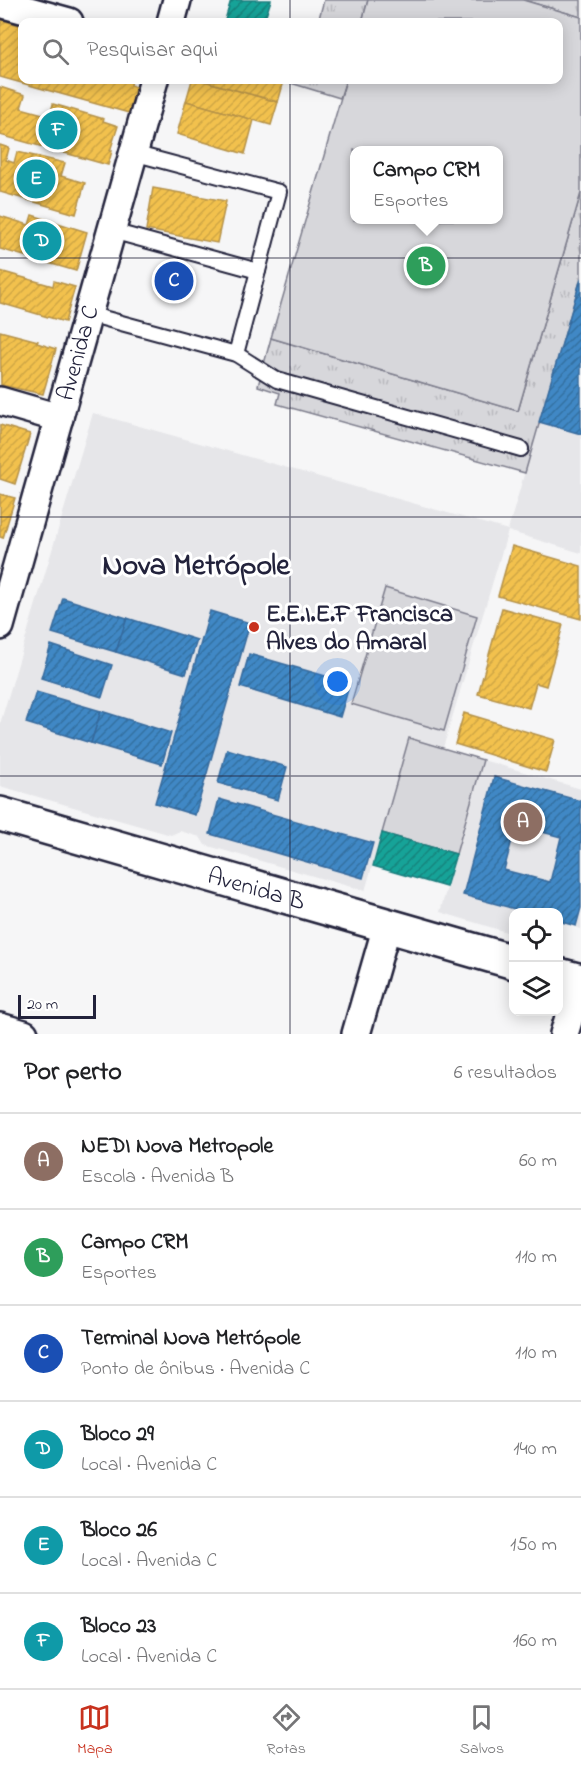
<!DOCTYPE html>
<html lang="pt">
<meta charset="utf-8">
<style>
:root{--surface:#fff;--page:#f6f6f6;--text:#202124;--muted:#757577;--line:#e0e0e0;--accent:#c8321e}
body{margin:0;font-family:"Indie Flower",sans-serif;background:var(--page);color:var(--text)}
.controls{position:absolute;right:18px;bottom:18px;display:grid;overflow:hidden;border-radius:12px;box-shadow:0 3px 15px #0003}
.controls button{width:54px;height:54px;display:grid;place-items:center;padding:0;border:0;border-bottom:2px solid var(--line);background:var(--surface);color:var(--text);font:30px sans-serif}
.scale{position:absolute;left:18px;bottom:15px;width:78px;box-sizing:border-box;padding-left:6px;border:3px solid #22223b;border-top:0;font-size:16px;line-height:21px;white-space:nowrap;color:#22223b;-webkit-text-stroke:4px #fff;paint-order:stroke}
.you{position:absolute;left:338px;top:682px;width:21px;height:21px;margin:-15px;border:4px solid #fff;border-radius:50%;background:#1a73e8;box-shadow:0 0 0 9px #1a73e833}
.badge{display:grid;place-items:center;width:39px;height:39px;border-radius:50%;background:var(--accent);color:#fff;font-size:20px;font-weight:700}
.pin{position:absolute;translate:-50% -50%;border:3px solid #fff;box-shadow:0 2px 6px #0006}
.popup{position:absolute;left:350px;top:146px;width:153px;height:78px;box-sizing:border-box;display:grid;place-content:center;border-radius:12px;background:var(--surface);filter:drop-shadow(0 2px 4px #0005);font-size:20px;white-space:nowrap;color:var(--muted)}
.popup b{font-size:22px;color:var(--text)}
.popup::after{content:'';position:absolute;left:50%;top:100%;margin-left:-12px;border:12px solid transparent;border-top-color:var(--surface)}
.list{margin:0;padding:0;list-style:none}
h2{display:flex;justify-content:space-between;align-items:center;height:78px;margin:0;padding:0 24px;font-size:26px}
h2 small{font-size:20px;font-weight:400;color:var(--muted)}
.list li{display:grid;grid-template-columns:39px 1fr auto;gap:18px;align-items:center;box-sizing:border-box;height:96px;padding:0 24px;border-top:2px solid var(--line)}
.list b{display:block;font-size:22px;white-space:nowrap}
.list p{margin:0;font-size:20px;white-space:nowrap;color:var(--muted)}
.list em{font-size:20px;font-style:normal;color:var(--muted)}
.icon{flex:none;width:33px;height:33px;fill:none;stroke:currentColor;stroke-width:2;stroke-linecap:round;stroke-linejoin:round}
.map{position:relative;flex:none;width:581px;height:1034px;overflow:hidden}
.search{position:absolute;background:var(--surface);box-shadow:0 3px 15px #0003;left:18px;right:18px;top:18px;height:66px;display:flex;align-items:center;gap:15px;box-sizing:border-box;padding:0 21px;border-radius:12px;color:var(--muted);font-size:22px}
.sheet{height:654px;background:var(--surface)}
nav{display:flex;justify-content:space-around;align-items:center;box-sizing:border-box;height:84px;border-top:2px solid var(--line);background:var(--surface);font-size:16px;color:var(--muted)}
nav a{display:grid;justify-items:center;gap:3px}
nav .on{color:var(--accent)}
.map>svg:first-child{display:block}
</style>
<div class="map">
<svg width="581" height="1034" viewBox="0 0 581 1034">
<defs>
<pattern id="grass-tufts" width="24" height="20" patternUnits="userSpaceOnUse" patternTransform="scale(1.5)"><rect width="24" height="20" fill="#d7d7db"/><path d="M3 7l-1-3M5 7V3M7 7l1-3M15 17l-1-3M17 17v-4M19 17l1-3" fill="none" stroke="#b8b8bd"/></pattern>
<pattern id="homes-hatch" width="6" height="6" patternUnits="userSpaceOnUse" patternTransform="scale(1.5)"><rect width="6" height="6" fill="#f2c14e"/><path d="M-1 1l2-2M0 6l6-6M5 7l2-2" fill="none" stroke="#cfa645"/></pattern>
<pattern id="schools-hatch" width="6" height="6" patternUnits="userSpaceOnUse" patternTransform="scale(1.5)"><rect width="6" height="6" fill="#3f88c5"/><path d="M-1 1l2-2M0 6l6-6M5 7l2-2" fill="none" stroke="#346fa1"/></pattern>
<pattern id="public-hatch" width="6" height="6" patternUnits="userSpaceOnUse" patternTransform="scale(1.5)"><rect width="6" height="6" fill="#17a398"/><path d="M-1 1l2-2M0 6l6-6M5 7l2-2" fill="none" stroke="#14847d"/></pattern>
</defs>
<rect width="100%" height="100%" fill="#f6f6f7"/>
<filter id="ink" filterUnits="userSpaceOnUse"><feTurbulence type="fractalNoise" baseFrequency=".0167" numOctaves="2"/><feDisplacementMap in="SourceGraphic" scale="12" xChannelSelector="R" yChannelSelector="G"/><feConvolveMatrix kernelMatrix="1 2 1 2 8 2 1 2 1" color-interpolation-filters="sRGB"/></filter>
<g filter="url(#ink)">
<!-- built -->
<g fill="#e6e6e9">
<polygon points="581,278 581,553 508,531 443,748 409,738 365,891 205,845 200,837 180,831 171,835 0,786 0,724 93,413 508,530"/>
<polygon points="483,760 581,789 581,929 559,922 558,912 514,912 513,934 440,912"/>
</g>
<!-- grass -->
<g fill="url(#grass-tufts)" stroke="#7c7c8b" stroke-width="1.5">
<polygon points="324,0 368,0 362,22 318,22"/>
<polygon points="523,0 581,0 581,17"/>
<polygon points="284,80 346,80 340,98 284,81"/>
<polygon points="581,193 581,278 525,473 277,404 280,393 258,386 271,338 518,411"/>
</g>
<!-- pitch -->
<g fill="#d7d7db" stroke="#7c7c8b" stroke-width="1.5" fill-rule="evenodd">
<path d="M368,0H523L581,17V193L518,411L271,338L346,80H558V22H362ZM354,150H498V220H354Z"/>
<polygon points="385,588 477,616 444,731 351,704"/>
<polygon points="409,738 483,760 456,854 382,833"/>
</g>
<!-- homes -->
<g fill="url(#homes-hatch)" stroke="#b49148" stroke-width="1.5">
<polygon points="2,20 22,26 22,80 132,80 131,85 136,87 129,113 0,77 0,26"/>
<polygon points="192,80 201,80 278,102 271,125 186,101"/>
<polygon points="201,80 278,80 284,81 278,102"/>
<polygon points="0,87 25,95 21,108 50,116 53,104 104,119 103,121 118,126 110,151 112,151 108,165 0,135"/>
<polygon points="186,101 254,120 245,154 177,134"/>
<polygon points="0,145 9,148 6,160 14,163 17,152 65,163 61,176 85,183 76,214 0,192"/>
<polygon points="153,188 226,201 217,243 146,230"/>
<polygon points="32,215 87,232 76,271 0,249 0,216 29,225"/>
<polygon points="0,271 53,286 54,281 75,287 65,322 0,303"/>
<polygon points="0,331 38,341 37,343 56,349 43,394 1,385"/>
<polygon points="0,425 30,434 15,484 0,479"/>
<polygon points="0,494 15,498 3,538 0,537"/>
<polygon points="512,546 581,566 581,619 498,596"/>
<polygon points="502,608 563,625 546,686 536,683 529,708 478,694"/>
<polygon points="464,713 555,740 546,772 455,744"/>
</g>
<!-- schools -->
<g fill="url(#schools-hatch)" stroke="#36699c" stroke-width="1.5" fill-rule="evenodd">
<polygon points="581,278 581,434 539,422"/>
<polygon points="63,598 127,618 116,652 52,633"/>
<polygon points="210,611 250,623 195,815 155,803"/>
<polygon points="127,618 197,640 186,674 116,652"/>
<polygon points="51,645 112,665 102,697 41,678"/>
<polygon points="249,654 350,683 340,717 240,687"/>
<polygon points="36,692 101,711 91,743 26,723"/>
<polygon points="101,711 171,733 162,764 91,743"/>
<polygon points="227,749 287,767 278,800 218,783"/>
<path d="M494,777L581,801V908L576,926L558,921V912H526L463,895ZM516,825L561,837L550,882L504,870Z"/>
<polygon points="219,799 373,843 363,878 210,834"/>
</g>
<!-- public -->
<g fill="url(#public-hatch)" stroke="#1a7c7c" stroke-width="1.5">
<polygon points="231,0 271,0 264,22 233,22 225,20"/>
<polygon points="382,833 456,854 446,887 373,866"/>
</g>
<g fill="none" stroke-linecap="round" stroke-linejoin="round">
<defs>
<g id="service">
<polyline points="133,153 279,192 236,354"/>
<polyline points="112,231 258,271"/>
<polyline points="88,314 236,354 277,380 521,449"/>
</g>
<g id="minor">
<polyline points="0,3 69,22"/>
<polyline points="171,22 177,0"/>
<polyline points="0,401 59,418"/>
<path id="s1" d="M0,626L154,80"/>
<polyline points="0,1027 24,1034"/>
<polyline points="356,1034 387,926"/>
<polyline points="564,1034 580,981"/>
</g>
<g id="tertiary">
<path id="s2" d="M0,814L514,962"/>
<polyline points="558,975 581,981"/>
</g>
</defs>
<!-- service casing -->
<use href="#service" stroke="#22223b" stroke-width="18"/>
<!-- minor casing -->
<use href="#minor" stroke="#22223b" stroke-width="32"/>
<!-- tertiary casing -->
<use href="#tertiary" stroke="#22223b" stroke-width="38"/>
<!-- service -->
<use href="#service" stroke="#fff" stroke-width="14"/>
<!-- minor -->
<use href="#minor" stroke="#fff" stroke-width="27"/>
<!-- tertiary -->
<use href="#tertiary" stroke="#fff" stroke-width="33"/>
</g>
</g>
<!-- grid -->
<path fill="none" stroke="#22223b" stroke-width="1.5" stroke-opacity="0.55" d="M290,0V22M290,80V1034M0,258H581M0,517H581M0,776H581"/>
<!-- markers -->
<circle fill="#c8321e" stroke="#fff" stroke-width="2" cx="254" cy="627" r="6"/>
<g text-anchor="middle" stroke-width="6" stroke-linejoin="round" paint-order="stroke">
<!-- street labels -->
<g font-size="24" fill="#22223b" stroke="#fff">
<text dy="8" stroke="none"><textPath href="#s1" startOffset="284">Avenida C</textPath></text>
<text dy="8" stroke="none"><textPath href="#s2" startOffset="267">Avenida B</textPath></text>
</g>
<!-- poi labels -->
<g font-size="24" font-weight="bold" fill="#22223b" stroke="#fff" text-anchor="start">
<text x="266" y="621">E.E.I.E.F Francisca<tspan x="266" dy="28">Alves do Amaral</tspan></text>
</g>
<!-- district labels -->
<g font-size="30" font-weight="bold" fill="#22223b" stroke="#fff">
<text x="196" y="574">Nova Metrópole</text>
</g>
</g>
</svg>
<div class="controls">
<button><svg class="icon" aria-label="locate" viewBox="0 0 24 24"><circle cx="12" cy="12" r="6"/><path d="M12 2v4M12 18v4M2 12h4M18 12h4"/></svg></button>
<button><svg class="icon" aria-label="layers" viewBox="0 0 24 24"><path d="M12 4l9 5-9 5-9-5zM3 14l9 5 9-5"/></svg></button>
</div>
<div class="scale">20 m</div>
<div class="you"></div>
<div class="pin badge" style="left:523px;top:822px;background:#8d6e63">A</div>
<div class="pin badge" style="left:426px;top:266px;background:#2e9e5b">B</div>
<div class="popup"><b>Campo CRM</b>Esportes</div>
<div class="pin badge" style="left:174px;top:281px;background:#1a4fb4">C</div>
<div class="pin badge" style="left:42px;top:241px;background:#0f9aa8">D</div>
<div class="pin badge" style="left:36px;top:179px;background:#0f9aa8">E</div>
<div class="pin badge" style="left:58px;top:130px;background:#0f9aa8">F</div>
<div class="search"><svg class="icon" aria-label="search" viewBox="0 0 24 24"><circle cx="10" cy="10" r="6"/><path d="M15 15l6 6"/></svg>Pesquisar aqui</div>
</div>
<section class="sheet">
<h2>Por perto<small>6 resultados</small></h2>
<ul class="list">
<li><span class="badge" style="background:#8d6e63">A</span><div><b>NEDI Nova Metropole</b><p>Escola · Avenida B</p></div><em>60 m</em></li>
<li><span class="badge" style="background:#2e9e5b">B</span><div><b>Campo CRM</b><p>Esportes</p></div><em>110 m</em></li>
<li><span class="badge" style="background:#1a4fb4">C</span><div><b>Terminal Nova Metrópole</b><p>Ponto de ônibus · Avenida C</p></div><em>110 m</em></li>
<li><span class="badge" style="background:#0f9aa8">D</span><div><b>Bloco 29</b><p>Local · Avenida C</p></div><em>140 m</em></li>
<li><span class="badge" style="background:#0f9aa8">E</span><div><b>Bloco 26</b><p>Local · Avenida C</p></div><em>150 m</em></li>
<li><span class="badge" style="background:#0f9aa8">F</span><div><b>Bloco 23</b><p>Local · Avenida C</p></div><em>160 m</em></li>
</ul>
</section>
<nav>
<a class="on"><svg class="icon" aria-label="map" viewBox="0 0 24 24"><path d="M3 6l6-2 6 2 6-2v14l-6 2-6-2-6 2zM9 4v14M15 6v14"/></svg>Mapa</a>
<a><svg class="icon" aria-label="directions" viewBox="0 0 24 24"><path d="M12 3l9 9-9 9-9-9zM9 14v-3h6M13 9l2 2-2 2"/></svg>Rotas</a>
<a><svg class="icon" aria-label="saved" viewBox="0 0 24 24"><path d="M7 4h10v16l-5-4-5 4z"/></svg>Salvos</a>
</nav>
